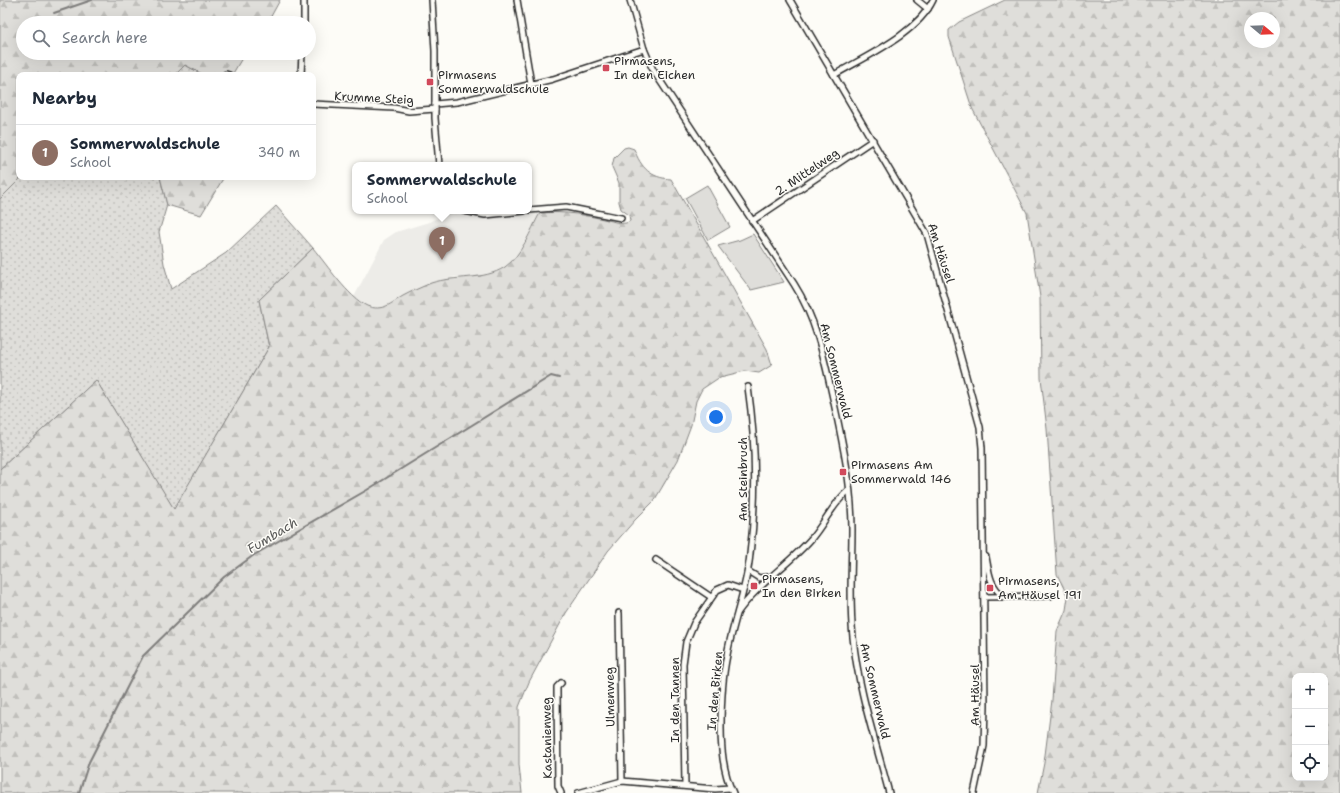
<!DOCTYPE html>
<meta charset="utf-8">
<style>
:root{--surface:#fff;--page:#f6f6f7;--text:#1f2937;--muted:#747a83;--line:#e0e1e3;--accent:#2563eb}
body{margin:0;font-family:"Shantell Sans",sans-serif;background:var(--page);color:var(--text)}
.controls{position:absolute;right:12px;bottom:12px;display:grid;overflow:hidden;border-radius:8px;box-shadow:0 4px 16px #0002}
.controls button{width:36px;height:36px;display:grid;place-items:center;padding:0;border:0;border-bottom:1px solid var(--line);background:var(--surface);color:var(--text);font:20px sans-serif}
.compass{position:absolute;left:1244px;top:12px;width:36px;height:36px;border-radius:50%;background:var(--surface);box-shadow:0 4px 16px #0002;rotate:109deg}
.you{position:absolute;left:716px;top:417px;width:14px;height:14px;margin:-10px;border:3px solid #fff;border-radius:50%;background:#1a73e8;box-shadow:0 0 0 6px #1a73e833}
.badge{display:grid;place-items:center;width:26px;height:26px;border-radius:50%;background:var(--accent);color:#fff;font-size:13px;font-weight:700}
.pin{position:absolute;translate:-50% -33px;filter:drop-shadow(0 1px 2px #0008)}
.pin::after{content:'';position:absolute;top:21px;width:14px;height:12px;background:inherit;clip-path:polygon(0 0,100% 0,50% 100%)}
.popup{position:absolute;left:352px;top:162px;width:180px;height:52px;box-sizing:border-box;display:grid;place-content:center;border-radius:8px;background:var(--surface);filter:drop-shadow(0 1px 3px #0005);font-size:13px;white-space:nowrap;color:var(--muted)}
.popup b{font-size:15px;color:var(--text)}
.popup::after{content:'';position:absolute;left:50%;top:100%;margin-left:-8px;border:8px solid transparent;border-top-color:var(--surface)}
.list{margin:0;padding:0;list-style:none}
h2{display:flex;justify-content:space-between;align-items:center;height:52px;margin:0;padding:0 16px;font-size:17px}
h2 small{font-size:13px;font-weight:400;color:var(--muted)}
.list li{display:grid;grid-template-columns:26px 1fr auto;gap:12px;align-items:center;box-sizing:border-box;height:56px;padding:0 16px;border-top:1px solid var(--line)}
.list b{display:block;font-size:15px;white-space:nowrap}
.list p{margin:0;font-size:13px;white-space:nowrap;color:var(--muted)}
.list em{font-size:13px;font-style:normal;color:var(--muted)}
.icon{flex:none;width:22px;height:22px;fill:none;stroke:currentColor;stroke-width:2;stroke-linecap:round;stroke-linejoin:round}
.map{position:relative;flex:none;width:1340px;height:793px;overflow:hidden}
.search{position:absolute;background:var(--surface);box-shadow:0 4px 16px #0002;left:16px;top:16px;width:300px;height:44px;display:flex;align-items:center;gap:10px;box-sizing:border-box;padding:0 14px;border-radius:22px;color:var(--muted);font-size:15px}
.panel{position:absolute;background:var(--surface);box-shadow:0 4px 16px #0002;left:16px;top:72px;width:300px;height:108px;border-radius:8px}
.map>svg:first-child{display:block}
</style>
<div class="map">
<svg width="1340" height="793" viewBox="0 0 1340 793">
<defs>
<pattern id="grass-dots" width="8" height="8" patternUnits="userSpaceOnUse"><rect width="8" height="8" fill="#dfdeda"/><path d="M2 2h.1M6 6h.1" fill="none" stroke="#c0bfbb" stroke-width="1.8" stroke-linecap="round"/></pattern>
<pattern id="forest-firs" width="22" height="20" patternUnits="userSpaceOnUse"><rect width="22" height="20" fill="#dfdeda"/><path d="M5 1l3.5 6h-7zM16 11l3.5 6h-7z" fill="#c0bfbb"/></pattern>
</defs>
<rect width="100%" height="100%" fill="#fdfcf7"/>
<filter id="ink" filterUnits="userSpaceOnUse"><feTurbulence type="fractalNoise" baseFrequency=".025" numOctaves="2"/><feDisplacementMap in="SourceGraphic" scale="8" xChannelSelector="R" yChannelSelector="G"/><feConvolveMatrix kernelMatrix="1 2 1 2 8 2 1 2 1" color-interpolation-filters="sRGB"/></filter>
<g filter="url(#ink)">
<!-- built -->
<polygon fill="#edece8" points="453,211 468,217 492,218 540,213 518,254 505,267 482,277 454,277 403,296 391,305 380,308 367,306 354,297 384,240 396,232 429,222"/>
<!-- grass -->
<g fill="url(#grass-dots)" stroke="#858482">
<polygon points="185,65 204,75 175,75"/>
<polygon points="22,177 160,177 167,205 159,232 164,264 171,289 226,253 276,206 313,248 259,300 269,347 174,510 96,380 0,469 0,199"/>
</g>
<!-- forest -->
<g fill="url(#forest-firs)" stroke="#858482" fill-rule="evenodd">
<polygon points="0,0 280,0 269,20 264,23 23,23 23,53 245,53 232,75 204,75 185,65 175,75 19,75 19,177 22,177 0,199"/>
<path d="M1005,0H1340V793H1038L1044,763L1052,700L1057,631L1066,610L1068,597L1057,574L1047,429L1041,378L1040,297L1027,213L972,108L949,37V30L959,22ZM1250,18H1274V42H1250ZM1295,676H1325V778H1295Z"/>
<path d="M628,147L634,149C641,168 651,178 671,179L767,349L772,365L759,373L745,371L720,377L702,389L696,401L691,425L678,460L654,501L635,520L608,551L566,613L529,682L519,707V765L522,793H0V469L96,380L174,509L269,347L259,300L313,248C327,265 348,297 367,306C383,312 391,303 403,296C412,291 422,287 431,283C456,275 483,281 505,267C522,255 530,231 540,213C567,211 586,215 612,221C618,223 625,225 630,221L629,215L621,209L619,202V183L612,167L614,158L624,148Z"/>
<polygon points="160,177 224,177 201,215 167,205"/>
</g>
<!-- park -->
<g fill="#dfdeda" stroke="#858482">
<polygon points="707,185 730,227 708,240 685,198"/>
<polygon points="753,234 784,282 751,290 718,246 740,240"/>
</g>
<g fill="none" stroke-linecap="round" stroke-linejoin="round">
<!-- stream -->
<g stroke="#7e7d7b" stroke-width="2">
<polyline points="54,13 92,0"/>
<polyline points="79,793 89,762 143,656 224,577 254,555 367,490 551,376 559,378"/>
</g>
<defs>
<g id="minor">
<polyline points="432,0 435,51 435,118 439,165"/>
<polyline points="517,0 531,84"/>
<path d="M630,0L644,49L653,70L794,284C817,320 825,362 834,403C843,444 852,487 852,529C852,565 849,601 853,637C858,690 876,742 889,793"/>
<polyline points="790,0 927,234 980,427 982,448 985,705 984,746 974,793"/>
<polyline points="917,0 928,9"/>
<polyline points="304,23 304,0"/>
<polyline points="226,74 229,75"/>
<polyline points="301,75 302,53"/>
<path d="M834,75C866,56 917,34 933,0"/>
<polyline points="313,104 394,108 409,111 435,109"/>
<polyline points="435,104 457,102 553,79 644,49"/>
<polyline points="529,210 566,207 621,218"/>
<polyline points="464,211 485,215 524,211"/>
<polyline points="752,221 873,140"/>
<path d="M986,557C989,574 990,586 1004,597"/>
<polyline points="656,560 711,597"/>
<polyline points="748,571 759,578 768,577"/>
<polyline points="984,597 1050,596"/>
<path d="M738,612C759,583 788,565 811,539C824,524 833,503 849,490"/>
<polyline points="619,613 622,781"/>
<polyline points="561,683 557,687 557,693 558,786 561,793"/>
<polyline points="685,786 683,664 686,642 694,623 717,590 728,585 743,590"/>
<polyline points="578,793 622,781 715,789 730,788"/>
<path d="M733,793C723,773 721,749 721,728C721,703 722,679 727,655C733,621 747,588 750,554C757,498 756,443 748,387"/>
</g>
</defs>
<!-- minor casing -->
<use href="#minor" stroke="#2b2b2b" stroke-width="8"/>
<!-- minor -->
<use href="#minor" stroke="#fdfcf7" stroke-width="5"/>
</g>
</g>
<!-- markers -->
<g fill="#d1495b" stroke="#fdfcf7" stroke-width="1.5">
<rect x="602" y="64" width="8" height="8" rx="2"/>
<rect x="426" y="78" width="8" height="8" rx="2"/>
<rect x="839" y="468" width="8" height="8" rx="2"/>
<rect x="750" y="582" width="8" height="8" rx="2"/>
<rect x="986" y="584" width="8" height="8" rx="2"/>
</g>
<g text-anchor="middle" stroke-width="3" stroke-linejoin="round" paint-order="stroke">
<!-- poi labels -->
<g font-size="12" fill="#2b2b2b" stroke="#fdfcf7" text-anchor="start">
<text x="614" y="65">Pirmasens,<tspan x="614" dy="14">In den Eichen</tspan></text>
<text x="438" y="79">Pirmasens<tspan x="438" dy="14">Sommerwaldschule</tspan></text>
<text x="851" y="469">Pirmasens Am<tspan x="851" dy="14">Sommerwald 146</tspan></text>
<text x="762" y="583">Pirmasens,<tspan x="762" dy="14">In den Birken</tspan></text>
<text x="998" y="585">Pirmasens,<tspan x="998" dy="14">Am Häusel 191</tspan></text>
</g>
<!-- street labels -->
<g font-size="12" fill="#2b2b2b" stroke="#fdfcf7">
<text transform="translate(374 98) rotate(3)" y="4">Krumme Steig</text>
<text transform="translate(807 172) rotate(-34)" y="4">2. Mittelweg</text>
<text transform="translate(941 253) rotate(72)" y="4">Am Häusel</text>
<text transform="translate(836 371) rotate(76)" y="4">Am Sommerwald</text>
<text transform="translate(743 479) rotate(-90)" y="4">Am Steinbruch</text>
<text transform="translate(715 691) rotate(-85)" y="4">In den Birken</text>
<text transform="translate(875 691) rotate(77)" y="4">Am Sommerwald</text>
<text transform="translate(975 695) rotate(-90)" y="4">Am Häusel</text>
<text transform="translate(610 697) rotate(-91)" y="4">Ulmenweg</text>
<text transform="translate(675 700) rotate(-90)" y="4">In den Tannen</text>
<text transform="translate(547 738) rotate(-91)" y="4">Kastanienweg</text>
</g>
<!-- water labels -->
<g font-size="13" font-style="italic" fill="#5b5b5a" stroke="#fdfcf7">
<text transform="translate(272 535) rotate(-31)" y="5">Fumbach</text>
</g>
</g>
</svg>
<div class="controls">
<button>+</button>
<button>−</button>
<button><svg class="icon" aria-label="locate" viewBox="0 0 24 24"><circle cx="12" cy="12" r="6"/><path d="M12 2v4M12 18v4M2 12h4M18 12h4"/></svg></button>
</div>
<svg class="compass" viewBox="-18 -18 36 36"><path d="M0-13l5 13h-10z" fill="#e53935"/><path d="M0 13l5-13h-10z" fill="#747a83"/></svg>
<div class="you"></div>
<div class="pin badge" style="left:442px;top:260px;background:#8d6e63">1</div>
<div class="popup"><b>Sommerwaldschule</b>School</div>
<div class="search"><svg class="icon" aria-label="search" viewBox="0 0 24 24"><circle cx="10" cy="10" r="6"/><path d="M15 15l6 6"/></svg>Search here</div>
<section class="panel">
<h2>Nearby<small></small></h2>
<ul class="list">
<li><span class="badge" style="background:#8d6e63">1</span><div><b>Sommerwaldschule</b><p>School</p></div><em>340 m</em></li>
</ul>
</section>
</div>
